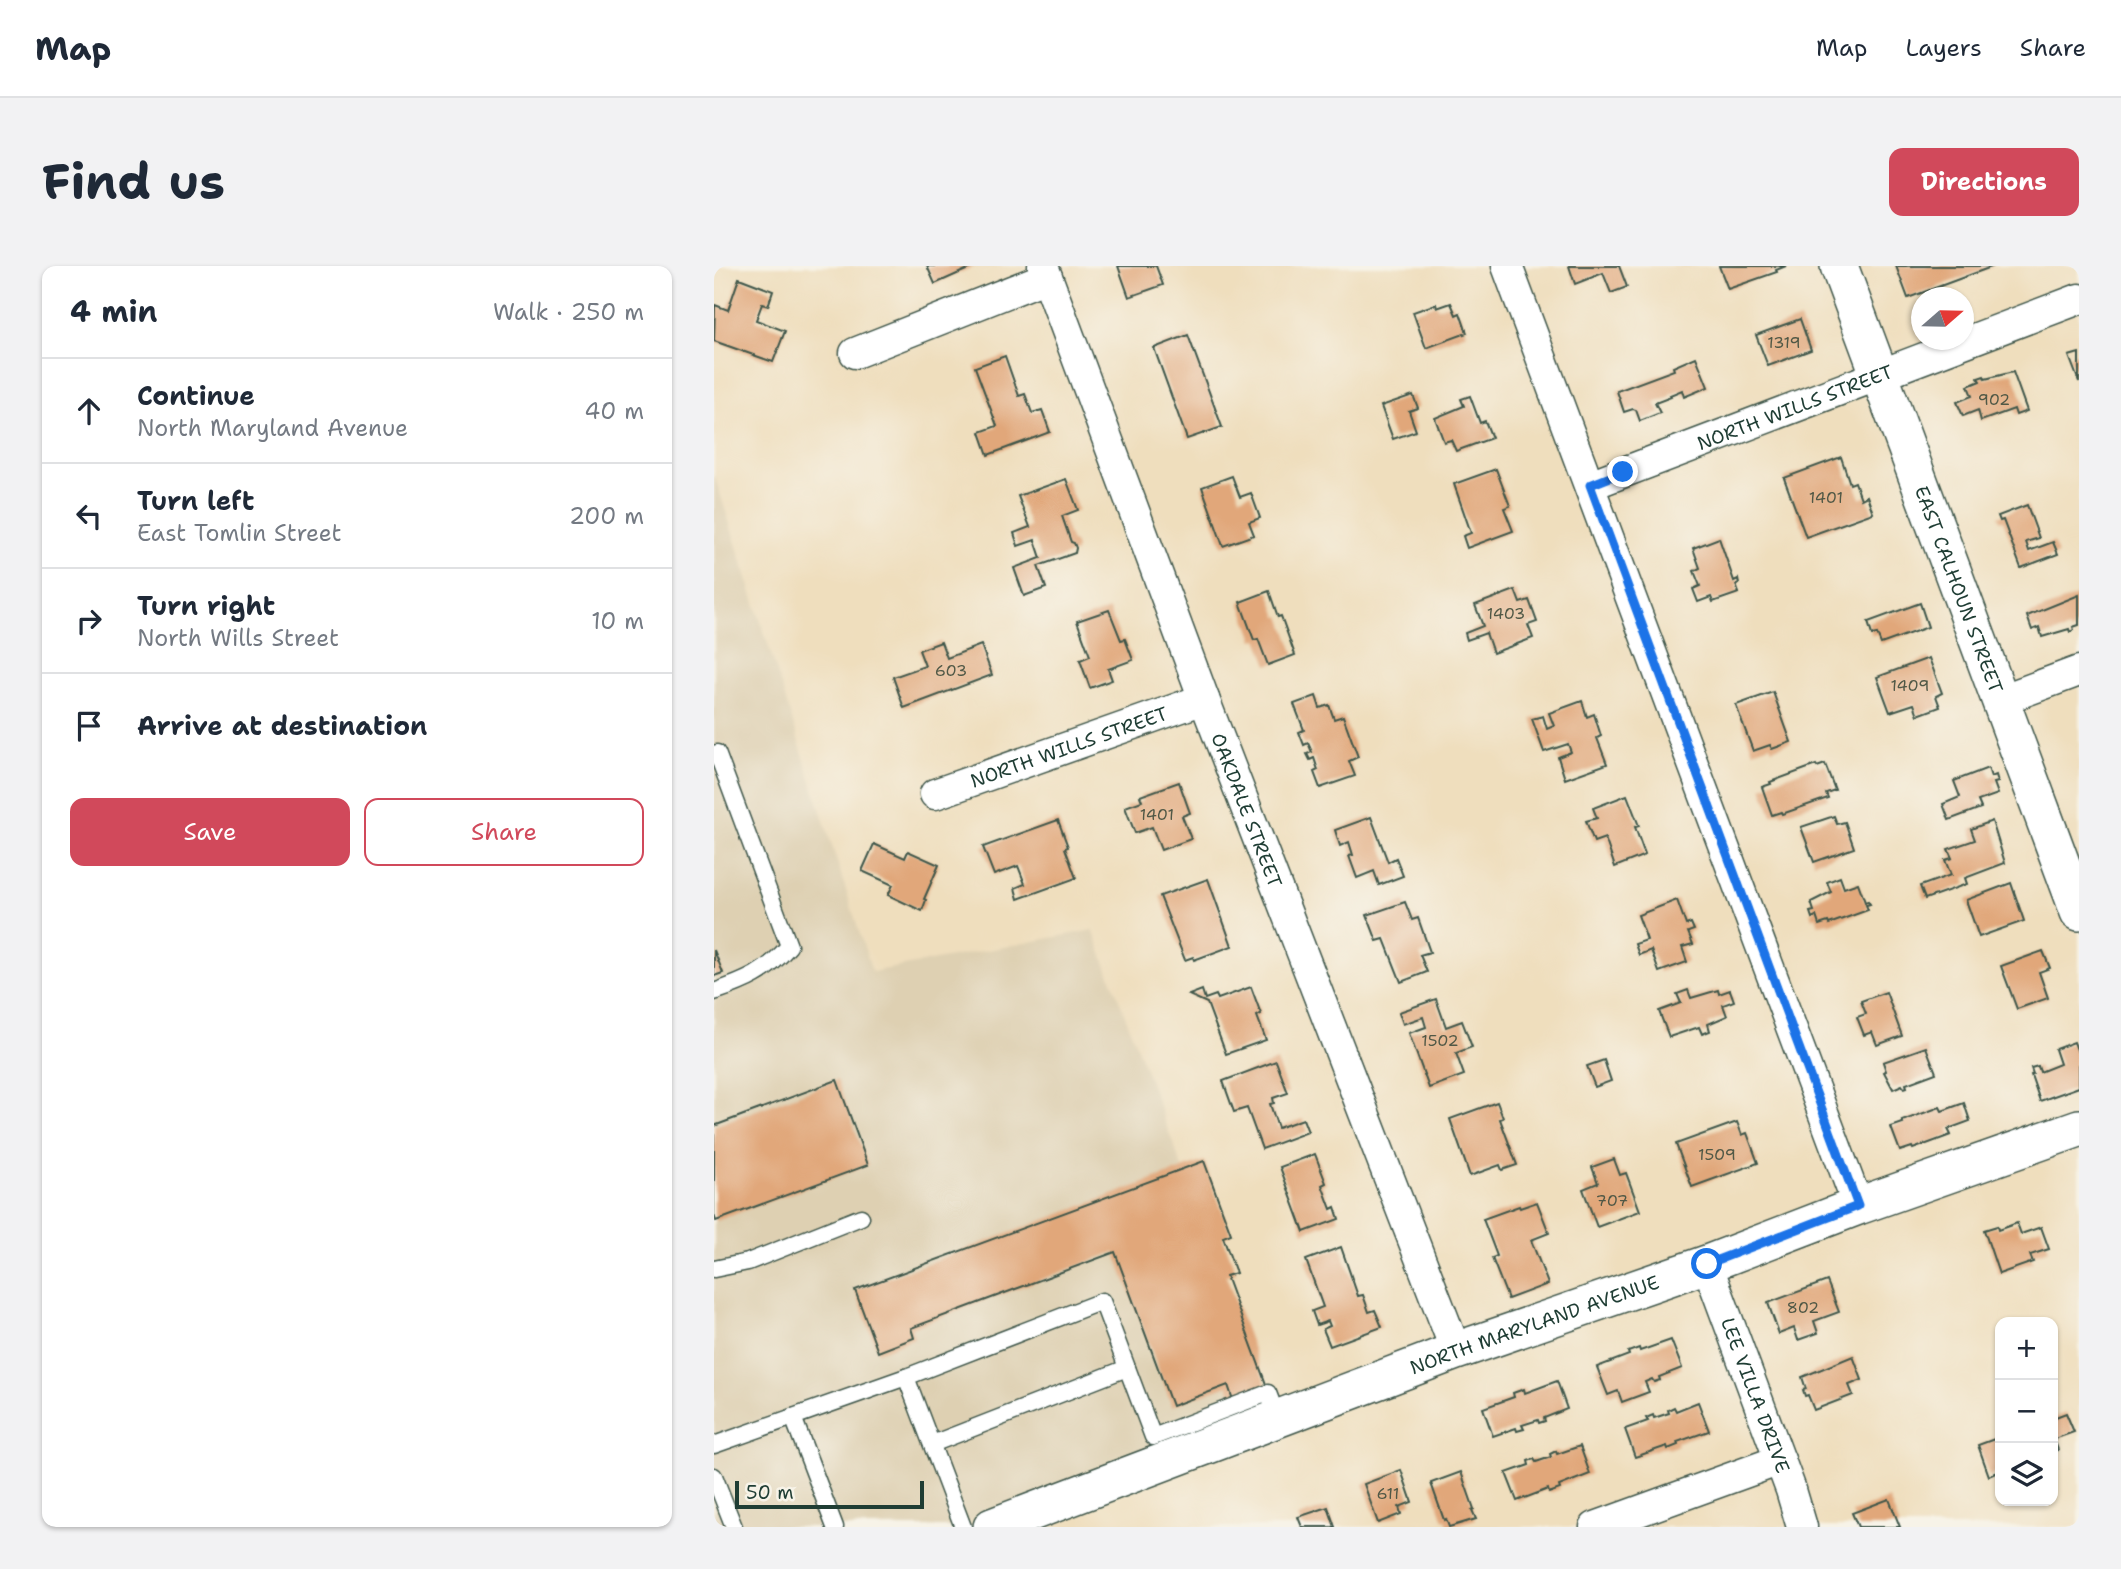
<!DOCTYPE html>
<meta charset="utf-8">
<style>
:root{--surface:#fff;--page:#f2f2f3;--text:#1f2937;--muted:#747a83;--line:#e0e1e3;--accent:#d1495b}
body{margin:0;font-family:"Shantell Sans",sans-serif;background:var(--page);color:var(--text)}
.controls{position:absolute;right:21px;bottom:21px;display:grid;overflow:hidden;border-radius:14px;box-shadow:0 2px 5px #0004}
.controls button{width:63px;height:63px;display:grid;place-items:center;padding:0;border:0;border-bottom:2px solid var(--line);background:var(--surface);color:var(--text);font:35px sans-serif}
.compass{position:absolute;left:1197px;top:21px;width:63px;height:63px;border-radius:50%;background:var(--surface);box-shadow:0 2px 5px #0004;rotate:70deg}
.scale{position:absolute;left:21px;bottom:18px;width:189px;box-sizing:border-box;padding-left:7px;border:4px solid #1f3d34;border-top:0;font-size:19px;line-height:24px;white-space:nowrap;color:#1f3d34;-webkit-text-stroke:5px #f7f3e8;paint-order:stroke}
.stop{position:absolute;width:21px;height:21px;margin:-16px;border:5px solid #1a73e8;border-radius:50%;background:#fff}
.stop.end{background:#1a73e8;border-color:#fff;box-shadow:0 2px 7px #0008}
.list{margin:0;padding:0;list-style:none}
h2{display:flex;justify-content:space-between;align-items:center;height:91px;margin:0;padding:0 28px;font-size:30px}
h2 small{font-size:23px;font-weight:400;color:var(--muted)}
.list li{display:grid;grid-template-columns:46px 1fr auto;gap:21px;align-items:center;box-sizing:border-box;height:105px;padding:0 28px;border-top:2px solid var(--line)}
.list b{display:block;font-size:26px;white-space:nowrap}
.list p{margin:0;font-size:23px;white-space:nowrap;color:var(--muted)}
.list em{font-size:23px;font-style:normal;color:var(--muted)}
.actions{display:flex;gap:14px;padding:21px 28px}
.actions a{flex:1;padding:16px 0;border:2px solid var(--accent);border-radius:14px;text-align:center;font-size:24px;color:var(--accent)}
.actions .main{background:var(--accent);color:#fff}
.icon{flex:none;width:38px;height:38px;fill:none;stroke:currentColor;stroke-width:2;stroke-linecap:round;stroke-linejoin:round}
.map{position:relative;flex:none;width:1365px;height:1261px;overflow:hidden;border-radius:14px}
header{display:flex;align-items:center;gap:42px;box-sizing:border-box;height:98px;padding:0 35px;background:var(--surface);border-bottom:2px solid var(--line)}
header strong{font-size:33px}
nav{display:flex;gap:38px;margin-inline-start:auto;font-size:24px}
.intro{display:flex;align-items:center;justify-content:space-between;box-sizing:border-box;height:168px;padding:0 42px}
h1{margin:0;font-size:49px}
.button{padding:18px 32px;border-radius:14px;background:var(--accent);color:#fff;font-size:24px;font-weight:700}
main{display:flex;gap:42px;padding:0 42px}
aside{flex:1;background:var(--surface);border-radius:14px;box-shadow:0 2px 5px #0004}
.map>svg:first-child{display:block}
</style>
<header>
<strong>Map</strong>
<nav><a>Map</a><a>Layers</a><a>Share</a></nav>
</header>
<div class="intro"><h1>Find us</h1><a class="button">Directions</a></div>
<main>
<aside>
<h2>4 min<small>Walk · 250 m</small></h2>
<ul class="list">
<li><svg class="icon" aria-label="ahead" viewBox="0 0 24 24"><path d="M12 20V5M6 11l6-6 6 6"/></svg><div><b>Continue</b><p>North Maryland Avenue</p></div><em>40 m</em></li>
<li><svg class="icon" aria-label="left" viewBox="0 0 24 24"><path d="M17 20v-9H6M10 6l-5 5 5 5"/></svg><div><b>Turn left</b><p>East Tomlin Street</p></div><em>200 m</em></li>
<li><svg class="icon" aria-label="right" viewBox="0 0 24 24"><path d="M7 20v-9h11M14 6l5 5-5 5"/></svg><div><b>Turn right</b><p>North Wills Street</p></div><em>10 m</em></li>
<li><svg class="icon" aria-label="arrive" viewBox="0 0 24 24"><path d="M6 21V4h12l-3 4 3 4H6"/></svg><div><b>Arrive at destination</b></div></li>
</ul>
<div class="actions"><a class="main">Save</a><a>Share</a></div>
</aside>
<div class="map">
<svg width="1365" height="1261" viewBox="0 0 1365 1261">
<rect width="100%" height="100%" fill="#f7f3e8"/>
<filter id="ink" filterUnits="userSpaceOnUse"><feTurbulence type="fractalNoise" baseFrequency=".0143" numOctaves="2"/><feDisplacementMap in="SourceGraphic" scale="14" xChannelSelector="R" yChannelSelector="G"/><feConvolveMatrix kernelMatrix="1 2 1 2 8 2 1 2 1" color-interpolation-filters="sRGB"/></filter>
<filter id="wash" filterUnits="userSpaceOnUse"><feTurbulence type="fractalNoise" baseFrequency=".00686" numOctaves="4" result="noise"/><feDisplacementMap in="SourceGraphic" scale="28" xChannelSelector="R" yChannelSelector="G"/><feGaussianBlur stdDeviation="1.57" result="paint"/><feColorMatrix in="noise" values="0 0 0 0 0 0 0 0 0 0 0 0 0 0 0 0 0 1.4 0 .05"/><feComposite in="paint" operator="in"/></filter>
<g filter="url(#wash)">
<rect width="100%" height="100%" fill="#efdebd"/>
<!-- built -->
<polygon fill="#ded0b2" points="0,208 158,706 379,664 558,1141 241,1261 0,1261"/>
<g id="blocks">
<!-- building -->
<g fill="#e1a77a">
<polygon points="213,0 261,0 221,18"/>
<polygon points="404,0 442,0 449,19 415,31"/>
<polygon points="855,0 905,0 913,21 897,27 889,7 861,18"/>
<polygon points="1005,0 1072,0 1062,4 1063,6 1014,23"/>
<polygon points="1182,0 1280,0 1194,32"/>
<polygon points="25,12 59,25 54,40 48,38 42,54 71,65 59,96 0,75 1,39 14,44"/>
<polygon points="737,37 742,49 746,47 753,67 712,82 699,46 722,38 723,42"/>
<polygon points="1086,53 1097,84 1054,100 1042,69"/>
<polygon points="474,69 508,161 473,173 440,82"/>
<polygon points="1365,87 1365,116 1355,90"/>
<polygon points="291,90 305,130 311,128 318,147 328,144 336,166 274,189 266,166 283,160 261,101"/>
<polygon points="982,91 994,121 970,131 968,124 956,129 957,131 941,137 946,147 926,155 922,144 919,143 910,146 903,125 960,104 959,101"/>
<polygon points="1299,106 1313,145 1302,149 1300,143 1267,155 1264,144 1249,150 1243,136 1258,130 1254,120 1266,115 1264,112 1270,110 1271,113"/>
<polygon points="699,129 704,142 695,145 702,165 679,173 667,140"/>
<polygon points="756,130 766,157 771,155 778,172 742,185 737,174 730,176 721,152 750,140 747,133"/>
<polygon points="1127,191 1136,218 1141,216 1147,233 1153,230 1159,247 1092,271 1070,212"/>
<polygon points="782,203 796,240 790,242 799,265 753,282 749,270 757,267 740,218"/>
<polygon points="518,210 526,231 537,227 546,252 535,256 540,269 509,280 488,221"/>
<polygon points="352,213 364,244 348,250 357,276 360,277 362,282 361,287 324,300 332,322 310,330 300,302 327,292 321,274 304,280 300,267 316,261 304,230"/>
<polygon points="1313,239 1325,272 1312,276 1315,285 1339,276 1344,288 1307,302 1289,254 1286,255 1284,250"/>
<polygon points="1005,272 1020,315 1024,313 1025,318 1022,319 1025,327 999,336 997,331 984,336 979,323 986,320 980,305 986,302 979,282"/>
<polygon points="801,324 806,337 815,334 823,356 814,359 819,372 779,387 772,367 753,374 751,367 769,360 761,339"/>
<polygon points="555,325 564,351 567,350 581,389 554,399 544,373 540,374 526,336"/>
<polygon points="1365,329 1365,359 1359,361 1360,364 1356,366 1355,363 1328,371 1325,361 1318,364 1313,350"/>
<polygon points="1206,337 1214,361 1167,378 1163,368 1158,369 1154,356"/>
<polygon points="395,344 407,374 411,373 419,394 394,403 398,414 376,422 366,394 376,390 363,355"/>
<polygon points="227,376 233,392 267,379 278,409 190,442 179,411 211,400 205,384"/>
<polygon points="1215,392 1228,427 1222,430 1226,441 1204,449 1200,438 1176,446 1163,411"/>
<polygon points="1059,426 1077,476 1058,483 1056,479 1039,485 1022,439"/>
<polygon points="602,430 606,442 615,439 620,453 629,450 644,491 635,495 641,510 606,522 600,506 604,504 600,492 596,494 593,488 598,486 594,477 590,479 585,466 590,464 580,438"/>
<polygon points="868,435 873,451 880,448 887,470 883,472 893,498 851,513 844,491 857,486 854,478 830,486 818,453 829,450 833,463 840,460 835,447"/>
<polygon points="1111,498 1121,524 1112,527 1114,532 1068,548 1067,546 1058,549 1048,521 1057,518 1056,516 1102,499 1103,501"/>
<polygon points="1274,502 1277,511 1282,509 1284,516 1280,517 1284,528 1264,535 1267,542 1235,554 1229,538 1246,531 1240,515"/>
<polygon points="465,516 476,547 468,550 477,573 447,584 438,561 421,567 411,541 428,535 426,530"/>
<polygon points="913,529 925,560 921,561 931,589 901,601 891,572 880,576 872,555 883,552 879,542"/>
<polygon points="1120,550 1123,558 1131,556 1140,582 1100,596 1087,561"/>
<polygon points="657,551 674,596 682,592 689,610 665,619 660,605 643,612 635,590 639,589 635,576 626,580 621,564"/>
<polygon points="344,554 354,581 351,582 362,612 304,633 301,622 311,618 304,600 280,609 269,581"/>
<polygon points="1278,555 1291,597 1251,612 1253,618 1211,633 1206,620 1237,609 1231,594 1238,592 1234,583 1261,574 1257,563"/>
<polygon points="160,578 191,592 194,585 225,599 210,633 212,634 208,645 174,629 179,619 148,605"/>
<polygon points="1126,611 1130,622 1144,617 1151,636 1154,635 1156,638 1152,639 1154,644 1115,658 1114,656 1105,659 1102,650 1098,652 1096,646 1100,645 1097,636 1117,626 1113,616"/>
<polygon points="494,613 518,680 480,694 479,691 471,694 446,630"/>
<polygon points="1297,617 1310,655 1265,671 1252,634"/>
<polygon points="963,634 972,659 977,657 980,664 974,666 979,678 968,681 973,696 945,706 937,684 925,689 921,678 933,674 924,649"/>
<polygon points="691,636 698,654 704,652 716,686 706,689 713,706 687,716 670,673 663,675 653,649"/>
<polygon points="0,684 9,707 0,710"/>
<polygon points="1329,685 1336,702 1325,706 1334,732 1303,743 1287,700"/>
<polygon points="537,721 547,748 543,750 552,774 512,788 493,737 475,729 488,724 491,733 502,729 504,733"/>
<polygon points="974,724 977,732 1004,724 1005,728 1016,724 1020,735 1009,739 1013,750 994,758 996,765 988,768 985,761 955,771 945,745 967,737 963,728"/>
<polygon points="1172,726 1188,770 1163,779 1158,766 1150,769 1143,751 1152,748 1147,735"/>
<polygon points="722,733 732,761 748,755 758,781 742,787 750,809 715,822 695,767 712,761 709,751 689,758 685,746"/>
<polygon points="1360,776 1365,789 1365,821 1326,835 1317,809 1319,808 1317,802 1324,800 1326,806 1346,798 1341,783"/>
<polygon points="1212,781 1222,807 1192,818 1193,821 1190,822 1188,819 1179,823 1170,806 1172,805 1169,796"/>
<polygon points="890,794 897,815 881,821 873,800"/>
<polygon points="562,795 574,827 559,832 560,837 556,838 564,862 589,853 594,866 548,883 533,842 520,846 509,815"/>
<polygon points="123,814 154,899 2,955 0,949 0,860"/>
<polygon points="783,836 789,852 786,853 803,899 788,904 786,899 756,910 736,853"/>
<polygon points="1250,837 1256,855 1234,863 1237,869 1199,883 1198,881 1186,885 1177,861 1189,857 1188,855 1226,841 1228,845"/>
<polygon points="1023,856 1028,869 1033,867 1044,897 978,921 962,878"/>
<polygon points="601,888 612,917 608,919 617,943 621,941 625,953 590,966 566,901"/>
<polygon points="900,893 906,909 912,907 926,945 883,961 869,923 884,917 878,901"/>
<polygon points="490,895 517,968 509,971 522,1007 512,1010 553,1121 519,1134 514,1119 458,1140 401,986 197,1062 200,1072 164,1086 141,1024"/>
<polygon points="823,936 835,967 817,974 834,1018 794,1033 778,992 783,990 769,953 805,940 806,942"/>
<polygon points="1303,957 1307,968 1327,961 1335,983 1316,989 1319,996 1285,1008 1270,964 1283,960 1284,964"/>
<polygon points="627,981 644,1030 649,1029 655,1046 661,1044 668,1061 616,1080 609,1063 616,1060 614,1055 603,1059 598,1045 609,1041 592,994"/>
<polygon points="1113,1015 1125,1046 1100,1055 1104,1067 1084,1074 1080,1062 1065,1068 1054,1037"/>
<polygon points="957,1074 968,1102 945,1111 946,1114 940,1116 938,1113 931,1116 935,1126 908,1136 904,1125 894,1129 883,1101 915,1089 914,1086 925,1082 926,1085"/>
<polygon points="1139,1090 1148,1114 1135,1119 1139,1129 1100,1144 1094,1129 1091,1130 1089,1124 1092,1123 1088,1111"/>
<polygon points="843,1115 853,1143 830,1152 831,1155 825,1157 824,1154 808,1159 810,1163 803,1165 802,1162 779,1170 769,1142 800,1131 799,1127 810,1123 811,1127"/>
<polygon points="984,1136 995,1165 963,1176 964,1179 954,1183 953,1180 921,1191 911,1163 934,1155 932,1152 939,1149 940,1152 955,1147 954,1144 960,1141 962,1145"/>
<polygon points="1352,1147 1360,1166 1340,1173 1344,1184 1339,1186 1339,1152"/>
<polygon points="1286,1171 1286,1205 1275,1210 1264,1179"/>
<polygon points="866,1180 876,1208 845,1220 846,1223 835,1227 834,1223 803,1235 792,1207 815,1199 814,1195 820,1193 822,1196 837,1191 836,1188 842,1185 843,1188"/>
<polygon points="687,1204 698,1236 685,1241 687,1248 664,1257 650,1218"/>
<polygon points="747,1206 760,1243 758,1244 762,1253 735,1261 732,1253 730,1254 717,1217"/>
<polygon points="1175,1233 1186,1261 1144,1261 1138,1247"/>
<polygon points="614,1241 621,1261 588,1261 584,1251"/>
</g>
</g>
</g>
<g filter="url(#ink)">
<use href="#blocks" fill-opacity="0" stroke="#3e5549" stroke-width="2"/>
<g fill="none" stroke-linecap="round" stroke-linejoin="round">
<defs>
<g id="service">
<path d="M0,726C32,715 52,707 75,680L3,487"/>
<polyline points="0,1003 34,996 147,951"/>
<polyline points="192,1111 249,1261"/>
<polyline points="79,1151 121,1261"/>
<polyline points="218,1178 413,1102"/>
<polyline points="0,1179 192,1111 388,1035 439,1171 554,1127 564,1153"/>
<polyline points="0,1210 20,1261"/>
</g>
<g id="minor">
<path id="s1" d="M329,0L490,433L742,1085"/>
<polyline points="793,0 1144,940"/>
<polyline points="141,87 333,11"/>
<path id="s2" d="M876,219L1365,33"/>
<polyline points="1287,434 1365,405"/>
<path id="s3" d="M221,528L490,433"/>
<path id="s4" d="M993,998L1077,1224L1088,1261"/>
<polyline points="881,1261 1066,1194"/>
</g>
<g id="tertiary">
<path id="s5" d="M1125,0L1365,646"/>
<path id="s6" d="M278,1261L742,1085L993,998L1144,940L1365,862"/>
</g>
</defs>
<!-- service casing -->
<use href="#service" stroke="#3e5549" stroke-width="19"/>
<!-- minor casing -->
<use href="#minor" stroke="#3e5549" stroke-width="33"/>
<!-- tertiary casing -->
<use href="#tertiary" stroke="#3e5549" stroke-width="40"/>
<!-- service -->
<use href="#service" stroke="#fff" stroke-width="16"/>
<!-- minor -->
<use href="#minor" stroke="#fff" stroke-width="30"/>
<!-- tertiary -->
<use href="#tertiary" stroke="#fff" stroke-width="37"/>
</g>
</g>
<g fill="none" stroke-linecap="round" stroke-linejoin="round" filter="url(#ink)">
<!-- route -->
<polyline stroke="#1a73e8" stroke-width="9" points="909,206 876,219 1144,940 993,998"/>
</g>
<g text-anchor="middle" stroke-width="5" stroke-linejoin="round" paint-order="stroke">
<!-- number labels -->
<g font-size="16" fill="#505846">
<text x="1070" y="82">1319</text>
<text x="1280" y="139">902</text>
<text x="1112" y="237">1401</text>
<text x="792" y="353">1403</text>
<text x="237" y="410">603</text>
<text x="1196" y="425">1409</text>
<text x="443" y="554">1401</text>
<text x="726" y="780">1502</text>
<text x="1003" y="894">1509</text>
<text x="898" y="940">707</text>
<text x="1089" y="1047">802</text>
<text x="674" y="1233">611</text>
</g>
<!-- street labels -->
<g font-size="19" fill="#1f3d34" stroke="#f7f3e8">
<text dy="7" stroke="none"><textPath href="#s2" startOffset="219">NORTH WILLS STREET</textPath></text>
<text dy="7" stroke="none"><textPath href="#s5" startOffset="345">EAST CALHOUN STREET</textPath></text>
<text dy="7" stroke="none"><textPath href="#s3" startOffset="142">NORTH WILLS STREET</textPath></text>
<text dy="7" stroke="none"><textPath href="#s1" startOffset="581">OAKDALE STREET</textPath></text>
<text dy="7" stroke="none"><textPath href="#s6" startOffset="579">NORTH MARYLAND AVENUE</textPath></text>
<text dy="7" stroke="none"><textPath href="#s4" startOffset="140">LEE VILLA DRIVE</textPath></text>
</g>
</g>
</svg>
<div class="controls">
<button>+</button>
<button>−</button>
<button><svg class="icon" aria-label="layers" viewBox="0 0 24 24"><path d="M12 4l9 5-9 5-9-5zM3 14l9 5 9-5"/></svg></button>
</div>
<svg class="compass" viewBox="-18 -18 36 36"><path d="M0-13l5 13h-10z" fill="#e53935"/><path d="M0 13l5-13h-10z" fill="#747a83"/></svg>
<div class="scale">50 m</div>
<div class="stop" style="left:993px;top:998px"></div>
<div class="stop end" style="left:909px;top:206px"></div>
</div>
</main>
